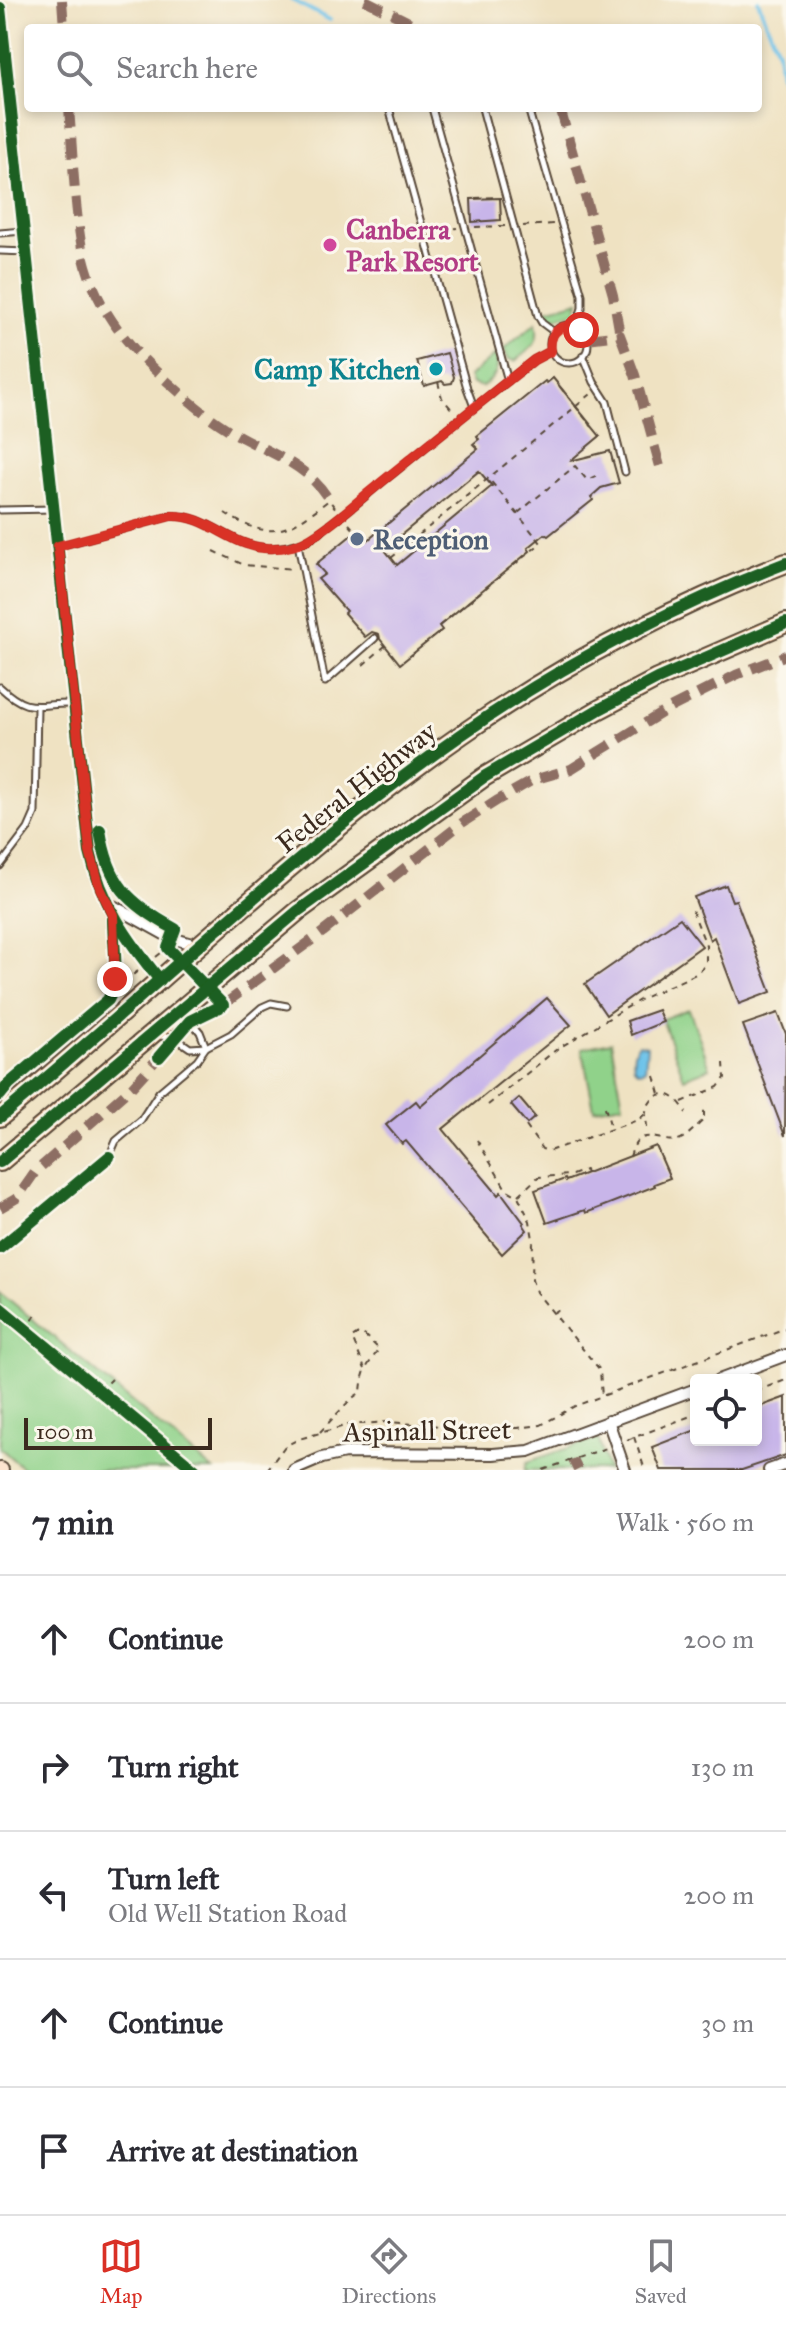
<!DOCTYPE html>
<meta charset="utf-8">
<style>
:root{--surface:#fff;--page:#f2f2f3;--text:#2b2b33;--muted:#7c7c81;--line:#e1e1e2;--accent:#d93025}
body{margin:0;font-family:"IM FELL Great Primer",serif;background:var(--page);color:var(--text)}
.controls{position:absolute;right:24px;bottom:24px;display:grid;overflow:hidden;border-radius:8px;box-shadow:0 4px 12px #0003}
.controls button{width:72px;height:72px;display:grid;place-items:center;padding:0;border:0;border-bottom:2px solid var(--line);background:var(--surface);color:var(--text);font:40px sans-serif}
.scale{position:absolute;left:24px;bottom:20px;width:188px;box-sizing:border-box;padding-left:8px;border:4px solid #3b2a1e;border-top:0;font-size:22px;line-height:28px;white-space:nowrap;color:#3b2a1e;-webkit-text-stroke:6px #fbf7ec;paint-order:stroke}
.stop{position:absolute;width:24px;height:24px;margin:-18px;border:6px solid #d93025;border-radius:50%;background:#fff}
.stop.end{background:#d93025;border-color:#fff;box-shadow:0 2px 8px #0008}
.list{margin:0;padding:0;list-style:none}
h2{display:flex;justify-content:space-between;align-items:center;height:104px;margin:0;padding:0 32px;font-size:34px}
h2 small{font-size:26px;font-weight:400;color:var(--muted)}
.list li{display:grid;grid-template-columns:52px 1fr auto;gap:24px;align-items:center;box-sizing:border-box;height:128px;padding:0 32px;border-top:2px solid var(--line)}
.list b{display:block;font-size:30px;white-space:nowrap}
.list p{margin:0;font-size:26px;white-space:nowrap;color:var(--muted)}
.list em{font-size:26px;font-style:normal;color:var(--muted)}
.icon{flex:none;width:44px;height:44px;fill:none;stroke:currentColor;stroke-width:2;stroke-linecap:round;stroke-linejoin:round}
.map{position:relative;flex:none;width:786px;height:1470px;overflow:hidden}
.search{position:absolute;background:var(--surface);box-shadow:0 4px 12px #0003;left:24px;right:24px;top:24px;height:88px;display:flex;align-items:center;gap:20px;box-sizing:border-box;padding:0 28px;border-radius:8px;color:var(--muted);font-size:30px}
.sheet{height:744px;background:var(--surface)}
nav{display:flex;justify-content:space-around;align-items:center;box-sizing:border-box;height:112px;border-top:2px solid var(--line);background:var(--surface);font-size:22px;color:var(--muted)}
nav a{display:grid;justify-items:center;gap:4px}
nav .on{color:var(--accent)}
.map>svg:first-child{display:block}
</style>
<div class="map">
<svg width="786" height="1470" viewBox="0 0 786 1470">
<rect width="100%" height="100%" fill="#fbf7ec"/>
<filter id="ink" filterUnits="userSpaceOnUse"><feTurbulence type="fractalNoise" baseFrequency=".0125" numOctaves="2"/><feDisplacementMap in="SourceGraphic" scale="16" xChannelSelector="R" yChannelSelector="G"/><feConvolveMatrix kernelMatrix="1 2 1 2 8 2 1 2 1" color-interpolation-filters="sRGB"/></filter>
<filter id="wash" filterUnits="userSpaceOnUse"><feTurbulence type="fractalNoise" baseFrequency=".006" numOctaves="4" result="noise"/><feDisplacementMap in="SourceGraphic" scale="32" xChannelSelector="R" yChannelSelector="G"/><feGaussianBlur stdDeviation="1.8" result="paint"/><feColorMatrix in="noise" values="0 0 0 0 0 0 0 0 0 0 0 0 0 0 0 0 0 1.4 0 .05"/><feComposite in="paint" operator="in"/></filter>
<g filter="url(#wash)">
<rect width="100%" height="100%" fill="#efe2c2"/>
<!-- green -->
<g fill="#90d28a" stroke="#667e54" stroke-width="2">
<polygon points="579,301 576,312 556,318 547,318 543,311"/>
<path d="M536,323C541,345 531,348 515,361L508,359L504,349Z"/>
<path d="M496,354C500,370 495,378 482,387L472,384L469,377Z"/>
<polygon points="689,1009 710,1068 684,1078 662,1019"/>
<polygon points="611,1042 623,1104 594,1109 582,1048"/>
<polygon points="0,1292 213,1470 25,1470 0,1448"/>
<polygon points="598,1438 608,1470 525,1470 527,1462"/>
</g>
<!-- water -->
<path fill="#6dc3ea" stroke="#547684" stroke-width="2" d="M639,1044L647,1046L645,1070L638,1071L634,1067C633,1060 633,1049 639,1044Z"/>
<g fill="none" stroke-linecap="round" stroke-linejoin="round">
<!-- stream -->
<g stroke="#6dc3ea" stroke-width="4">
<polyline points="292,0 330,20"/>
<polyline points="758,1 778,51 781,76 786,82"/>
</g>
</g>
<g id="blocks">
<!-- building -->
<g fill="#c8b5e9" fill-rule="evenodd">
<polygon points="500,198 501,220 472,222 471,199"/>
<polygon points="447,353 454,377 452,383 445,384 442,381 424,386 417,361"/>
<path d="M553,378L600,436L570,461L610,451L619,483L601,488L591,497L593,500L548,536L545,534L528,548L530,551L439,626L442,630L400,664L380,639L379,634L372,632L365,637L344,613L346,611L318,579L325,574L316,564L359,529L368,540L478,449L473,444L479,439L477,436L545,381L547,383ZM479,471L492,486L397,565L384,549Z"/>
<polygon points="726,885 732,901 736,900 771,992 739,1004 714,937 710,940 694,897"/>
<polygon points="680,918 702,946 606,1015 585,984"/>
<polygon points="547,998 571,1025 443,1129 498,1195 501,1192 524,1223 523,1224 527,1230 502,1254 406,1141 402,1144 386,1125 416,1101 420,1106"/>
<polygon points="658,1010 663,1022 631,1035 627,1021"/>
<polygon points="778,1013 786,1034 785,1136 743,1025"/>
<polygon points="519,1098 535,1117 527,1124 511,1105"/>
<polygon points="656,1146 670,1178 654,1184 655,1186 586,1213 585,1210 547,1223 535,1190 565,1179 566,1181"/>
<polygon points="786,1397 786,1455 742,1470 661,1470 652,1447 696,1430 696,1440 756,1440 756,1408"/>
</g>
</g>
</g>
<g filter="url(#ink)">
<use href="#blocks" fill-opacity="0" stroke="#564637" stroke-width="2"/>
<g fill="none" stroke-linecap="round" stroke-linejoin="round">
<defs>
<g id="lane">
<polyline points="389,108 467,388 474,407"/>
<polyline points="432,108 508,381"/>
<polyline points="482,108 538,316 542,323 554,332"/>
<polyline points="528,108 582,295 582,308 576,327"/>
<polyline points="0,233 23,231"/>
<polyline points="0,251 26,252"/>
<circle cx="569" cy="344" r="19"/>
<polyline points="583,355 594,382 607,402 625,472"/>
<polyline points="0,510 54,509"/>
<polyline points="298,544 325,682 375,638"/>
<path d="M59,546L171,516C211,514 233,551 274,548C286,547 298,545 309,539C338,521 364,496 391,475C438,436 486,398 534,360L551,351"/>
<path d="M0,687C30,715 36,703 72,704"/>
<polyline points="0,866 28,829 35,813 37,707"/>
<polyline points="184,1013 200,1032 206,1047"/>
<polyline points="158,1036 174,1037 190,1048 206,1047 231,1034 262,1007 271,1003 287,1006"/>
<polyline points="109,1157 116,1141 141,1120 159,1092 197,1060 206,1047"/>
</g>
<g id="street">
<path d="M0,8L90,852C101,903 128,941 160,980"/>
<polyline points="108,903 171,938 200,946"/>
<polyline points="719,1380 786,1355"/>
<polyline points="608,1421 625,1470"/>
<polyline points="294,1470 322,1458 345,1453 493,1454 529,1451 696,1389"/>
<polyline points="769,1470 786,1464"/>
</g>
<polyline id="secondary" points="0,1470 1,1470"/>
<g id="highway">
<path d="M0,1117C154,990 297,849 461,735C561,665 672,607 786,563"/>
<polyline points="0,1162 298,911 484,777 598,710 657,679 786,623"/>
</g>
</defs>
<!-- lane casing -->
<use href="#lane" stroke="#564637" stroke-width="9"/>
<!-- street casing -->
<use href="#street" stroke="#564637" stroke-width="14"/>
<!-- secondary casing -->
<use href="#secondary" stroke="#564637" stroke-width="18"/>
<!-- highway casing -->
<use href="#highway" stroke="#564637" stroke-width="22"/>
<!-- path -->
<g stroke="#564637" stroke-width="2" stroke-dasharray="6 6" stroke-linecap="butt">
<polyline points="475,198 498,197"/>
<polyline points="523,226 553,224"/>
<polyline points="475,227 505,226"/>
<polyline points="431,230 457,228"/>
<polyline points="389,232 413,231"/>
<polyline points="438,382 442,398 454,412"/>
<polyline points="560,387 592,427"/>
<path d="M225,513C271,543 289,531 329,500L337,510"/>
<polyline points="518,513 575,466 587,480 598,475"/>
<polyline points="349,524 356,532"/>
<polyline points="214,551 244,565 294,569"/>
<polyline points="391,558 591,394"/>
<polyline points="439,626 541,543 489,479"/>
<polyline points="363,665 385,646"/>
<polyline points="156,957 167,948"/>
<polyline points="114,989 138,971"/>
<polyline points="655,1076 660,1094"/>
<polyline points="682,1102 718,1087 725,1078 724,1063"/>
<polyline points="488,1105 557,1049 643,998 698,973 706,964 706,945 692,910"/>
<polyline points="605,1107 611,1128"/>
<polyline points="526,1126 542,1149 549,1151 638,1120 645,1114"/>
<path d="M647,1128C647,1121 644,1115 647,1108C658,1084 678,1095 686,1113"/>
<polyline points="477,1140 506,1189 518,1196 530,1221 533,1239 532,1280 536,1292 600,1370 602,1397"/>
<path d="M630,1157C639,1122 659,1144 678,1140C688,1137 696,1126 704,1120V1106"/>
<polyline points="519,1195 538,1177 572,1175 585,1170 586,1174"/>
<polyline points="553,1313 561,1308"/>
<polyline points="27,1331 36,1314"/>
<polyline points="100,1391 112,1379"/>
<polyline points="756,1391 786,1380"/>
<path d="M320,1432L351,1399L361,1392C363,1369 366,1368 379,1349L363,1334H358L352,1338L365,1369"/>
<polyline points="634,1437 645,1470"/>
<polyline points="627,1440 696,1414"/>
<polyline points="267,1470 285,1446 299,1439 348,1425 387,1422 470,1428 518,1428 541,1425 575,1406 786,1328"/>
<polyline points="543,1470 606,1448"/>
</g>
<!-- lane -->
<use href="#lane" stroke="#fff" stroke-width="5"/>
<!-- street -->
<use href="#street" stroke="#fff" stroke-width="10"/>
<!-- secondary -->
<use href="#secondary" stroke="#fde4d0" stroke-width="14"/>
<!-- highway -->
<use href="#highway" stroke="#f9bc89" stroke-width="18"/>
<!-- quiet -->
<g stroke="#8d6e63" stroke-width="10" stroke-dasharray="20 10" stroke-linecap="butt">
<polyline points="62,0 64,28"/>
<polyline points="365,0 421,28"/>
<path d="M69,108C73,156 74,206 83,254C95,308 128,347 169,383C187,399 205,415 226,428C263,452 306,461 329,500"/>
<polyline points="560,108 613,295 620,335"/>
<polyline points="587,339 620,335 635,375 661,470"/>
<polyline points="223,1005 323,932 462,823 498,800 533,780 571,769 668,709 736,675 786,655"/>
<polyline points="0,1208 17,1198 36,1171 132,1087 159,1057"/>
<polyline points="573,1460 578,1470"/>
</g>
<defs>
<g id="cycleway">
<path d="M0,8L90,852C101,903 128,941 160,980"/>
<path d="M100,830C108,884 129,904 175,929L168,948L223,1005L190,1021L159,1057"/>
<path d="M0,1095L9,1084L108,1000C121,977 113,946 113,919"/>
<path d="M0,1117C154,990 297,849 461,735C561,665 672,607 786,563"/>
<polyline points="0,1162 298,911 484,777 598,710 657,679 786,623"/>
<polyline points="0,1248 109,1157"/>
<polyline points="0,1308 195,1470"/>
</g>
</defs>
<!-- cycleway casing -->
<use href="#cycleway" stroke="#fbf7ec" stroke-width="17"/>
<!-- cycleway -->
<use href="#cycleway" stroke="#1b5e20" stroke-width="12"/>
</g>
</g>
<g fill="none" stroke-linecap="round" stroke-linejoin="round" filter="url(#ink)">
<!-- route -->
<path stroke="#d93025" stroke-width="10" d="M115,979L113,915L100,888L90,852L58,546L171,516C210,514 233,551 274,548C282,548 291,547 298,544C320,536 352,506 372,490C426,446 480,403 534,360L551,351C548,331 564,320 581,330"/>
</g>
<!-- markers -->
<circle fill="#d1479c" stroke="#fbf7ec" stroke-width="3" cx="330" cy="245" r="8"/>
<circle fill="#0f9aa8" stroke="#fbf7ec" stroke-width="3" cx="436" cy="369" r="8"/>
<circle fill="#5c6f8a" stroke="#fbf7ec" stroke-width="3" cx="357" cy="539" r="8"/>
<g text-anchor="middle" stroke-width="6" stroke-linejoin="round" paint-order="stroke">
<!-- hotel labels -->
<g font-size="28" font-weight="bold" fill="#b23c85" stroke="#fbf7ec" text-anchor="start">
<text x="346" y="239">Canberra<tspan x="346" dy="32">Park Resort</tspan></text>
</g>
<!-- culture labels -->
<g font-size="28" font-weight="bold" fill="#0d838f" stroke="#fbf7ec" text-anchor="end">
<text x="420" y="379">Camp Kitchen</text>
</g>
<!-- service labels -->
<g font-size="28" font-weight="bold" fill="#4e5e75" stroke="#fbf7ec" text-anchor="start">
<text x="373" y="549">Reception</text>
</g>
<!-- street labels -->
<g font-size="28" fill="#3b2a1e" stroke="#fbf7ec">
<text transform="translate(356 787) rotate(-38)" y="10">Federal Highway</text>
<text transform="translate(427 1430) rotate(-1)" y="10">Aspinall Street</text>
</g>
</g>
</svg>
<div class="controls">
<button><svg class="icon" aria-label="locate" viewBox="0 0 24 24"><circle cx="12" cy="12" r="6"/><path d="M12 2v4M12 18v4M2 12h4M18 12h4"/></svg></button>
</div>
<div class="scale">100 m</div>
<div class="stop" style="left:581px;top:330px"></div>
<div class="stop end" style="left:115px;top:979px"></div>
<div class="search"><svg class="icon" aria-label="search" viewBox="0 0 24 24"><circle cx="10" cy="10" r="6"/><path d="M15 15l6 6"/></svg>Search here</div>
</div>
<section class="sheet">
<h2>7 min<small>Walk · 560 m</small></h2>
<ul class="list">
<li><svg class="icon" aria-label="ahead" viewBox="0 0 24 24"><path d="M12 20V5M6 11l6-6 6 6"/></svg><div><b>Continue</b></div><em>200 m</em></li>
<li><svg class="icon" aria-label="right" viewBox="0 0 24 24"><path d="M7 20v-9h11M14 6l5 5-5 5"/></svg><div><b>Turn right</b></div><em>130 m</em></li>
<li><svg class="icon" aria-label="left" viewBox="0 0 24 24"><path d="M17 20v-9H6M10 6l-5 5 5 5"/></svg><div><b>Turn left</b><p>Old Well Station Road</p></div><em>200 m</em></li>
<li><svg class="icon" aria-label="ahead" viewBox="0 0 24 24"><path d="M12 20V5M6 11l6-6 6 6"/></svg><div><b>Continue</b></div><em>30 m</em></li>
<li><svg class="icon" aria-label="arrive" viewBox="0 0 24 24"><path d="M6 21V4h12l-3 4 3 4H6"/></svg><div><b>Arrive at destination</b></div></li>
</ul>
</section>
<nav>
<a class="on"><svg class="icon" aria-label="map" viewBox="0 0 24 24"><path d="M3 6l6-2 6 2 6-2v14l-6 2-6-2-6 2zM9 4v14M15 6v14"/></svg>Map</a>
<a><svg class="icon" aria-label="directions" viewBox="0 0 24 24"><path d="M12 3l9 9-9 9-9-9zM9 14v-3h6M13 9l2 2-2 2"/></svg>Directions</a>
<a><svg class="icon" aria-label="saved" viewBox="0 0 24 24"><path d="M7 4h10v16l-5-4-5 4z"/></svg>Saved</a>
</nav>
